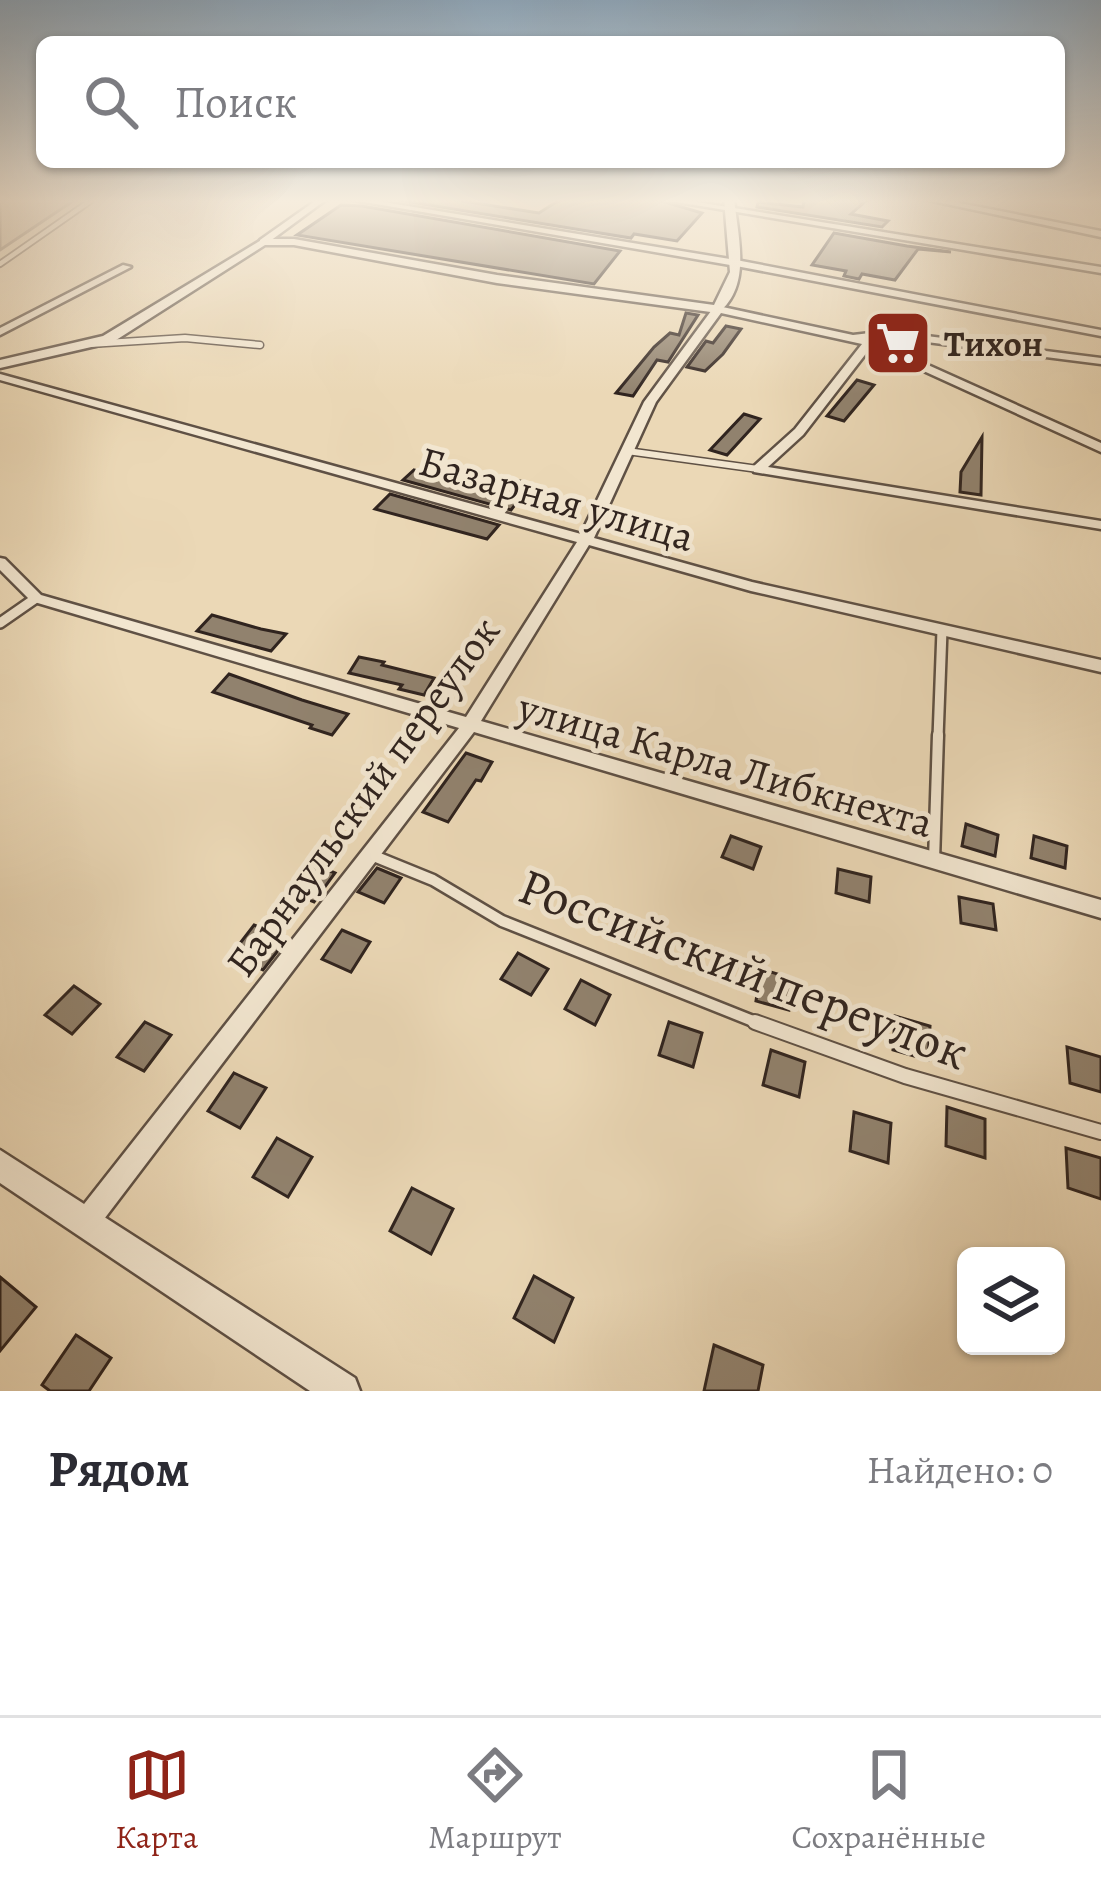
<!DOCTYPE html>
<html lang="ru">
<meta charset="utf-8">
<style>
:root{--surface:#fff;--page:#f2f2f3;--text:#2b2b33;--muted:#7c7c81;--line:#e1e1e2;--accent:#8f2418}
body{margin:0;font-family:Alegreya,serif;background:var(--page);color:var(--text)}
.controls{position:absolute;right:36px;bottom:36px;display:grid;overflow:hidden;border-radius:18px;box-shadow:0 3px 9px #0004}
.controls button{width:108px;height:108px;display:grid;place-items:center;padding:0;border:0;border-bottom:3px solid var(--line);background:var(--surface);color:var(--text);font:60px sans-serif}
.list{margin:0;padding:0;list-style:none}
h2{display:flex;justify-content:space-between;align-items:center;height:156px;margin:0;padding:0 48px;font-size:51px}
h2 small{font-size:39px;font-weight:400;color:var(--muted)}
.icon{flex:none;width:66px;height:66px;fill:none;stroke:currentColor;stroke-width:2;stroke-linecap:round;stroke-linejoin:round}
.map{position:relative;flex:none;width:1101px;height:1391px;overflow:hidden}
.search{position:absolute;background:var(--surface);box-shadow:0 3px 9px #0004;left:36px;right:36px;top:36px;height:132px;display:flex;align-items:center;gap:30px;box-sizing:border-box;padding:0 42px;border-radius:18px;color:var(--muted);font-size:45px}
.sheet{height:324px;background:var(--surface)}
nav{display:flex;justify-content:space-around;align-items:center;box-sizing:border-box;height:168px;border-top:3px solid var(--line);background:var(--surface);font-size:33px;color:var(--muted)}
nav a{display:grid;justify-items:center;gap:6px}
nav .on{color:var(--accent)}
.map>svg:first-child{display:block}
</style>
<div class="map">
<svg width="1101" height="1391" viewBox="0 0 1101 1391">
<rect width="100%" height="100%" fill="#ebd8b6"/>
<filter id="stains"><feTurbulence type="fractalNoise" baseFrequency=".00167" numOctaves="4"/><feColorMatrix values="0 0 0 0 .2 0 0 0 0 .09 0 0 0 0 .02 0 0 0 .5 -.17"/></filter>
<radialGradient id="worn" r=".72"><stop offset=".6" stop-color="#630" stop-opacity="0"/><stop offset="1" stop-color="#630" stop-opacity=".3"/></radialGradient>
<!-- green -->
<polygon fill="#cbb99c" stroke="#7e6e5e" stroke-width="3" points="0,199 76,199 0,250"/>
<!-- building -->
<g fill="#91826e" stroke="#30241f" stroke-width="3">
<polygon points="392,199 450,199 539,213 561,199 655,199 702,213 677,241 634,234 631,238"/>
<polygon points="804,199 868,199 851,214 888,221 882,227 757,207 758,202 803,207"/>
<polygon points="341,205 362,206 620,251 594,284 297,235"/>
<polygon points="834,233 907,246 951,252 918,249 895,280 862,274 859,279 844,276 846,271 812,265"/>
<polygon points="686,313 698,315 668,362 657,360 633,396 616,393 654,347 670,333 679,335"/>
<polygon points="726,326 741,329 723,354 705,371 687,367 706,341 713,343"/>
<polygon points="857,380 874,385 844,421 827,416"/>
<polygon points="744,414 760,419 727,455 710,450"/>
<polygon points="982,437 981,495 960,492 961,472"/>
<polygon points="414,470 501,491 512,479 531,484 511,510 403,480"/>
<polygon points="390,494 499,525 487,539 375,509"/>
<polygon points="212,615 261,629 286,634 271,651 197,631"/>
<polygon points="359,657 384,662 382,665 434,678 424,695 399,689 402,685 349,673"/>
<polygon points="229,674 302,700 348,714 332,735 310,728 312,725 213,692"/>
<polygon points="466,753 492,762 481,781 476,780 448,822 423,812"/>
<polygon points="966,824 998,835 995,856 962,846"/>
<polygon points="731,836 761,847 753,869 722,857"/>
<polygon points="1034,836 1067,846 1065,868 1031,858"/>
<polygon points="309,862 335,873 314,902 287,891"/>
<polygon points="377,868 401,878 384,903 358,892"/>
<polygon points="838,869 871,877 869,902 836,893"/>
<polygon points="959,897 993,904 996,930 961,923"/>
<polygon points="254,925 287,939 263,970 231,955"/>
<polygon points="342,930 370,942 351,972 322,959"/>
<polygon points="518,953 548,969 531,995 501,979"/>
<polygon points="761,969 794,979 789,1010 756,1001"/>
<polygon points="581,980 610,995 595,1025 565,1009"/>
<polygon points="74,986 100,1004 72,1034 45,1015"/>
<polygon points="895,1016 930,1026 928,1060 893,1050"/>
<polygon points="145,1022 171,1035 144,1071 117,1057"/>
<polygon points="669,1022 702,1033 693,1067 659,1055"/>
<polygon points="1067,1047 1101,1057 1101,1092 1070,1083"/>
<polygon points="771,1050 805,1062 799,1097 763,1085"/>
<polygon points="234,1073 266,1088 240,1128 208,1111"/>
<polygon points="947,1107 985,1119 985,1158 946,1146"/>
<polygon points="854,1112 891,1123 888,1163 850,1151"/>
<polygon points="277,1138 312,1157 288,1197 253,1177"/>
<polygon points="1066,1148 1101,1158 1101,1199 1068,1188"/>
<polygon points="412,1188 453,1209 431,1254 390,1231"/>
<polygon points="534,1276 573,1298 554,1342 514,1318"/>
<polygon points="0,1277 36,1307 0,1351"/>
<polygon points="76,1335 111,1358 89,1391 50,1391 42,1385"/>
<polygon points="714,1345 763,1365 758,1391 704,1391"/>
</g>
<g fill="none" stroke-linecap="round" stroke-linejoin="round">
<defs>
<polyline id="service-far4" points="0,264 93,199"/>
<g id="service-far3">
<polyline points="90,344 185,338 260,345"/>
<polyline points="627,451 758,469"/>
</g>
<g id="service-far2">
<polyline points="0,623 36,598"/>
<polyline points="938,738 942,630"/>
</g>
<g id="service-far1">
<polyline points="369,854 433,880 502,921 763,1025"/>
<polyline points="934,861 938,735"/>
</g>
<polyline id="service" points="755,1022 905,1076 1101,1132"/>
<g id="minor">
<polygon points="318,199 327,199 266,244 260,244 260,240"/>
<polygon points="347,199 365,199 736,260 1101,330 1101,336 736,266"/>
<polygon points="659,199 678,199 1101,267 1101,273"/>
<polygon points="923,199 939,199 1101,231 1101,237"/>
<polygon points="123,265 131,267 0,335 0,328"/>
<polygon points="718,306 853,335 887,331 1101,358 1101,364 887,337 868,338 1101,443 1101,452 871,347 803,435 768,467 1101,521 1101,529 754,472 754,466 795,429 862,344 721,313 656,402 594,538 752,582 1101,660 1101,672 751,591 589,545 481,721 1101,900 1101,918 474,732 95,1231 86,1235 77,1231 73,1222 77,1213 459,728 31,601 0,570 0,558 5,559 41,595 466,717 577,542 0,380 0,374 581,534 644,402 714,307"/>
</g>
<g id="tertiary">
<path d="M724,199H734C738,237 752,286 718,313L497,283L294,245H265L113,342L0,368V360L103,336L263,239H294L497,275L714,305L730,272Z"/>
<polygon points="0,1150 355,1378 360,1391 310,1391 0,1183"/>
</g>
</defs>
<!-- service-far4 casing -->
<use href="#service-far4" stroke="#5f5145" stroke-width="8"/>
<!-- service-far3 casing -->
<use href="#service-far3" stroke="#5f5145" stroke-width="9"/>
<!-- service-far2 casing -->
<use href="#service-far2" stroke="#5f5145" stroke-width="14"/>
<!-- service-far1 casing -->
<use href="#service-far1" stroke="#5f5145" stroke-width="15"/>
<!-- service casing -->
<use href="#service" stroke="#5f5145" stroke-width="18"/>
<!-- minor casing -->
<use href="#minor" stroke="#5f5145" stroke-width="5"/>
<!-- tertiary casing -->
<use href="#tertiary" stroke="#5f5145" stroke-width="5"/>
<!-- service-far4 -->
<use href="#service-far4" stroke="#f2e6d0" stroke-width="4.5"/>
<!-- service-far3 -->
<use href="#service-far3" stroke="#f2e6d0" stroke-width="6"/>
<!-- service-far2 -->
<use href="#service-far2" stroke="#f2e6d0" stroke-width="9"/>
<!-- service-far1 -->
<use href="#service-far1" stroke="#f2e6d0" stroke-width="10"/>
<!-- service -->
<use href="#service" stroke="#f2e6d0" stroke-width="14"/>
<!-- minor -->
<use href="#minor" fill="#f2e6d0" fill-rule="evenodd"/>
<!-- tertiary -->
<use href="#tertiary" fill="#f2e6d0" fill-rule="evenodd"/>
</g>
<!-- sky -->
<linearGradient id="sky" x2="0" y2="1"><stop stop-color="#8faac0"/><stop offset="0.51" stop-color="#f6edde"/><stop offset="1" stop-color="#f6edde" stop-opacity="0"/></linearGradient>
<rect width="1101" height="394" fill="url(#sky)"/>
<!-- icons -->
<defs>
<symbol id="supermarket-square" viewBox="-11 -11 22 22"><rect x="-9" y="-9" width="18" height="18" rx="4" fill="#8f2418" stroke="#f2e6d0"/><path d="M-6-5.5h2.5l.6 2H6L4.5 2H-2.5L-4.4-4H-6ZM-1.5 3.2a1.3 1.3 0 1 0 .1 0ZM3 3.2a1.3 1.3 0 1 0 .1 0Z" fill="#fff"/></symbol>
</defs>
<g fill-rule="evenodd">
<use href="#supermarket-square" x="860" y="305" width="76" height="76"/>
</g>
<g text-anchor="middle" stroke-width="10" stroke-linejoin="round" paint-order="stroke">
<!-- far-poi labels -->
<g font-size="36" font-weight="bold" fill="#30241f" stroke="#f2e6d0" text-anchor="start">
<text x="944" y="356">Тихон</text>
</g>
<!-- street labels -->
<g font-size="42" fill="#30241f" stroke="#f2e6d0">
<text transform="translate(557 498) rotate(16)" y="15">Базарная улица</text>
<text transform="translate(726 764) rotate(16)" y="15">улица Карла Либкнехта</text>
<text transform="translate(362 796) rotate(-54)" y="15">Барнаульский переулок</text>
</g>
<!-- near-street labels -->
<g font-size="51" fill="#30241f" stroke="#f2e6d0">
<text transform="translate(744 968) rotate(21)" y="18">Российский переулок</text>
</g>
</g>
<rect width="100%" height="100%" filter="url(#stains)"/>
<rect width="100%" height="100%" fill="url(#worn)"/>
</svg>
<div class="controls">
<button><svg class="icon" aria-label="layers" viewBox="0 0 24 24"><path d="M12 4l9 5-9 5-9-5zM3 14l9 5 9-5"/></svg></button>
</div>
<div class="search"><svg class="icon" aria-label="search" viewBox="0 0 24 24"><circle cx="10" cy="10" r="6"/><path d="M15 15l6 6"/></svg>Поиск</div>
</div>
<section class="sheet">
<h2>Рядом<small>Найдено: 0</small></h2>
<ul class="list">
</ul>
</section>
<nav>
<a class="on"><svg class="icon" aria-label="map" viewBox="0 0 24 24"><path d="M3 6l6-2 6 2 6-2v14l-6 2-6-2-6 2zM9 4v14M15 6v14"/></svg>Карта</a>
<a><svg class="icon" aria-label="directions" viewBox="0 0 24 24"><path d="M12 3l9 9-9 9-9-9zM9 14v-3h6M13 9l2 2-2 2"/></svg>Маршрут</a>
<a><svg class="icon" aria-label="saved" viewBox="0 0 24 24"><path d="M7 4h10v16l-5-4-5 4z"/></svg>Сохранённые</a>
</nav>
